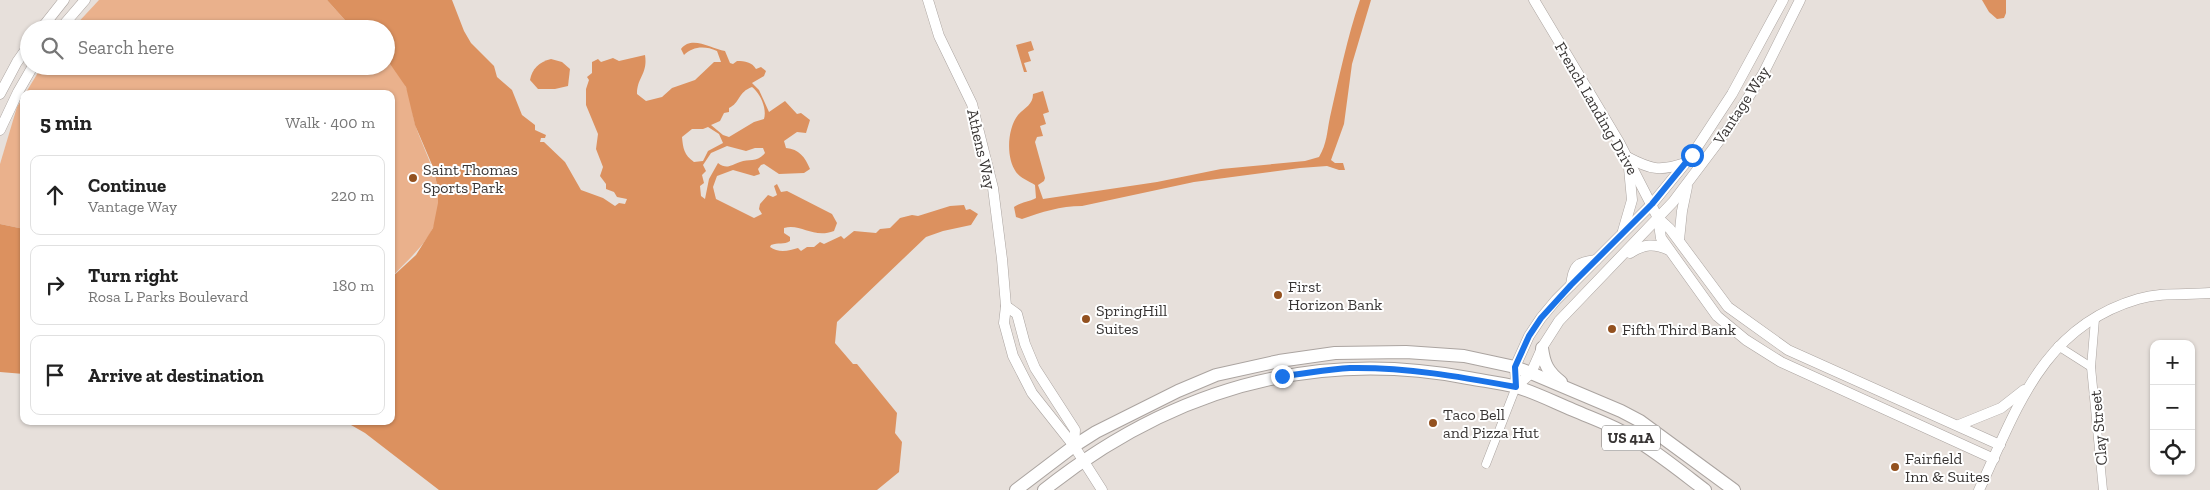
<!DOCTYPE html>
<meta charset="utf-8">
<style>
:root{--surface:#fff;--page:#f6f6f6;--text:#222;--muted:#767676;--line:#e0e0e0}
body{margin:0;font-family:"Zilla Slab",serif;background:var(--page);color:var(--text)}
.controls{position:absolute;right:15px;bottom:15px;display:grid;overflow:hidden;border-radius:10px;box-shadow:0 1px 4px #0004}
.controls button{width:45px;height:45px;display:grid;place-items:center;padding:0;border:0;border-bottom:1px solid var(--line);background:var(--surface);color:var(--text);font:25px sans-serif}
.stop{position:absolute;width:15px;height:15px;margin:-11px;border:4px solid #1a73e8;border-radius:50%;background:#fff}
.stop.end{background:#1a73e8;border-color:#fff;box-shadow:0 1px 5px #0008}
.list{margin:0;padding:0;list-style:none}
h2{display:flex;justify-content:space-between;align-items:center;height:65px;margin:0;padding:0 20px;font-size:21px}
h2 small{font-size:16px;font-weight:400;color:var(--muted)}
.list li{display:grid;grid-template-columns:32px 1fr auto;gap:15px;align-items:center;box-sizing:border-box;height:80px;margin:0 10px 10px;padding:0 10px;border:1px solid var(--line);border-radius:10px}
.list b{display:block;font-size:19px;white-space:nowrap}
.list p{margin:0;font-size:16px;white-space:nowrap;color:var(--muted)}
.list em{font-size:16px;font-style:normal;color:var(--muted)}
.icon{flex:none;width:28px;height:28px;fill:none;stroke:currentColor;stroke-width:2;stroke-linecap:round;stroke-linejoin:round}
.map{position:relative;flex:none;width:2210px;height:490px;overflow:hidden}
.search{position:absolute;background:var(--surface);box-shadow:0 1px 4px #0004;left:20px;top:20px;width:375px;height:55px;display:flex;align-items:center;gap:12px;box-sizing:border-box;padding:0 18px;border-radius:28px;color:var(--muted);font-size:19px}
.panel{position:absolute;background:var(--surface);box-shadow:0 1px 4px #0004;left:20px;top:90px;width:375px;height:335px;border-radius:10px}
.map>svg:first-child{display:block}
</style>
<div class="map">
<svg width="2210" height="490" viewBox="0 0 2210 490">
<rect width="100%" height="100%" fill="#e7e0db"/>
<!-- green -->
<g fill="#eab18c">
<polygon points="99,0 327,0 353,29 72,29"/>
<path d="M386,58C393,67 402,76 406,87C411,98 412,112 415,124C425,156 451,193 433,228C423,248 406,261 391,278V94H25L42,66H386Z"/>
<polygon points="24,96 24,229 0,224 0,164 17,107"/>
</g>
<!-- water -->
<g fill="#dc915f" fill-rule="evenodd">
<path d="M327,0H452L464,31L471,43L494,66L497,77L512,90L522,115L535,125V130L546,135L545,138H541L540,142H544L565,162L581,190L603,198L615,206L619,203L625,204L627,199L617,197L614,192L606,189V184L600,176L603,167L596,149L598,134L586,105V89L589,80L587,77L592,73V62L598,59L601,62L613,58L619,61L645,55C648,74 637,77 637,94L646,101L662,97L672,88L695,80L714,62H721L717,51C704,45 692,47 684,55L681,49C692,35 711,49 725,51L730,63L733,64L737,61C745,61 752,62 756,69L761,67L766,71L764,76L752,83L759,90L769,112L785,101L797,114L801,113L810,120L806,133L797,132L784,141L786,148C799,149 805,157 810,169L804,173L779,174L764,164L761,165L758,169L760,174L754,176L733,170L717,176L713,187L716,199L754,218L762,214L759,209L760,204L768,195L773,197L777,195L774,186L777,184L781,192L787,191L832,214L837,223L834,231C813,239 801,223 784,228V233L790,237V241C784,245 778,242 771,245L770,247C778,253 789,251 798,248L801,251L807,247H814L820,242L824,244L841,236L844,239L854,231L876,233L880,229L890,228L900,218L912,215L918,216L950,206L964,205L966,210L970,209L978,214L971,225L943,231L926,237L837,322L835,343L853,364H857L897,413L895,433L902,442L899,472L877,490H439L365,433L344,421H391V278L416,255L433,228L438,203V189L433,167L415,125L406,87L386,58V29H353ZM752,87C761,94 767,109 764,119L754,122L729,137L723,135L711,125L720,121L724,113L729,112V108C740,103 738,92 752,87ZM708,127L719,134L723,143L708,151L703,161L694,162C684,155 683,148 682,137L692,129H703ZM727,146L746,151L755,148H763L765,153C757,163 749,158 740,162C731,165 727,170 718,163L709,179L705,199L701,196L700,186L704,183L702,175L706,171L703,165L711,153Z"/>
<path d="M1360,0H1371L1352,64L1344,124L1331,160L1335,163H1343L1345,170H1339L1327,166L1300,168L1194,182L1082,206C1060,206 1042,212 1022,219L1016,217L1014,207C1021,202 1029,202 1036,198L1035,185C1029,181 1020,178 1016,172C1006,158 1007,129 1018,115C1025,107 1033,105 1033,94L1043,91L1049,112L1043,114L1046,124L1040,126L1043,136L1037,137L1035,142L1045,178L1044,181L1038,185L1043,199L1157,182L1221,169L1305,161L1319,157C1327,144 1327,131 1330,117C1339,78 1347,38 1360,0Z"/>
<polygon points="1982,0 2006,0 2006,13 2004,18 1997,19 1989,12"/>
<polygon points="1031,41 1034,50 1028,52 1031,61 1024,63 1027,72 1024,72 1016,45"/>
<path d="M551,59L562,62L570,69L568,86L555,89H538L530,80C532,69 539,62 551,59Z"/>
<polygon points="0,224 24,229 24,374 0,372"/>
</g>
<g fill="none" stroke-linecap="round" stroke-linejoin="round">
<defs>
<g id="minor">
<polyline points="2095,319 2091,367 2103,490"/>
<polyline points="2058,346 2091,367"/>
<polyline points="1486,464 1516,387"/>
</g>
<g id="tertiary">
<polyline points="928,0 939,36 972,104 993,188 1002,259 1006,306 1004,323 1013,356 1032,393 1074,446 1102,490"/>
<polyline points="1534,0 1619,142 1658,218 1661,238 1717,316 1746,340 1781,362 1994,459"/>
<polyline points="41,29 64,0"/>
<polyline points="60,29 85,0"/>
<polyline points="0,94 17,62 29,45"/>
<polyline points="0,130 18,92 33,66"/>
<path d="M1627,157C1650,169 1659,172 1685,163"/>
<polyline points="1658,218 1670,229 1728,307 1788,350 2000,445"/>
<polyline points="1623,231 1632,200 1629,168"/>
<polyline points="1679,240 1682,211 1687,187"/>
<path d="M1630,253C1644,244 1654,243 1669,250"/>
<path d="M1571,285C1574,265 1576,263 1596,260"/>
<polyline points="1006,306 1017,314 1025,344 1035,368 1075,430 1074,446"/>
<polyline points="1516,387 1531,373 1543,346 1559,321 1673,202 1731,125 1763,74 1800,0"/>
<polyline points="1516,387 1515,367 1529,336 1541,318 1556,300 1652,204 1692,155 1732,94 1783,0"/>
<polyline points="1959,425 2001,408 2024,390"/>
<path d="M1979,490C2017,409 2042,327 2138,299C2162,292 2186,295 2210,293"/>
</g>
<g id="primary">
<path d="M1542,348C1544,364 1548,372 1561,382"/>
<polyline points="1016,490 1074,446 1096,432 1178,391 1216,375 1279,361 1335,353 1406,352 1464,356 1515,367 1531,373 1621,411 1640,421 1734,490"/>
<path d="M1044,490C1169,391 1310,348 1468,378C1484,381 1501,383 1517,387C1536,393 1554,402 1573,410C1589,417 1606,423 1621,431C1648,445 1680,471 1705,490"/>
</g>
</defs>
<!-- minor casing -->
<use href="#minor" stroke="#aba4a0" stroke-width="9"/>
<!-- tertiary casing -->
<use href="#tertiary" stroke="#aba4a0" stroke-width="11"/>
<!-- primary casing -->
<use href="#primary" stroke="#aba4a0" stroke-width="14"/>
<!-- minor -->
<use href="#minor" stroke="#fff" stroke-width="8"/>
<!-- tertiary -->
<use href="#tertiary" stroke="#fff" stroke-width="10"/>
<!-- primary -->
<use href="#primary" stroke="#fff" stroke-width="12"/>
</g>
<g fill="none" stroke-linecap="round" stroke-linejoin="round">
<!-- route -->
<path stroke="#1a73e8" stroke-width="6" d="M1282,376C1304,374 1327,369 1350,368C1406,367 1461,377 1516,387L1515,367L1529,336L1541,318L1571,285L1652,204L1692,155"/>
</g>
<!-- markers -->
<g fill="#93511f" stroke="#fff" stroke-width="2">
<circle cx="413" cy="178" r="5"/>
<circle cx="1278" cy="295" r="5"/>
<circle cx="1086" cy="319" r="5"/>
<circle cx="1612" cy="329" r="5"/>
<circle cx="1433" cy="423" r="5"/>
<circle cx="1895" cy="467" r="5"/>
</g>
<g text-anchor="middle" stroke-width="4" stroke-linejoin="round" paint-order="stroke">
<!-- shield labels -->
<rect fill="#fff" stroke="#747271" stroke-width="1" x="1602" y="425.5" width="58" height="25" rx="4"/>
<g font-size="15" font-weight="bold" fill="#383534">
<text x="1631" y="443">US 41A</text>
</g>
<!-- street labels -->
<g font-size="16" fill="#383534" stroke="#fff">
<text transform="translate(1741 105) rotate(-57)" y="6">Vantage Way</text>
<text transform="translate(1597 108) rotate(60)" y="6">French Landing Drive</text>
<text transform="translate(982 149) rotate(77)" y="6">Athens Way</text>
<text transform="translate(2098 428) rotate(-95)" y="6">Clay Street</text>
</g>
<!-- poi labels -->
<g font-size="16" fill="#383534" stroke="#fff" text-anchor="start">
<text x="423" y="175">Saint Thomas<tspan x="423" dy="18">Sports Park</tspan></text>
<text x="1288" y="292">First<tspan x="1288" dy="18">Horizon Bank</tspan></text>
<text x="1096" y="316">SpringHill<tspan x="1096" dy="18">Suites</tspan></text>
<text x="1622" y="335">Fifth Third Bank</text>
<text x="1443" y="420">Taco Bell<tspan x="1443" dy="18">and Pizza Hut</tspan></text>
<text x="1905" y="464">Fairfield<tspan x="1905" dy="18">Inn &amp; Suites</tspan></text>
</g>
</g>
</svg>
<div class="controls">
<button>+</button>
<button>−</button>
<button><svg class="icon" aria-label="locate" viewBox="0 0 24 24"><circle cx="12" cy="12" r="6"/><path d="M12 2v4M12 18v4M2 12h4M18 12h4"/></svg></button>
</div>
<div class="stop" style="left:1692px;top:155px"></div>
<div class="stop end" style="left:1282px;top:376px"></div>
<div class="search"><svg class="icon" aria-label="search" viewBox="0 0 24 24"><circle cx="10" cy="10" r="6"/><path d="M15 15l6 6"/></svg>Search here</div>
<section class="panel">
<h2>5 min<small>Walk · 400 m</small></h2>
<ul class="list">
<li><svg class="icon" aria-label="ahead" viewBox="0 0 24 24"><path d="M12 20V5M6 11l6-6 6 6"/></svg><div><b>Continue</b><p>Vantage Way</p></div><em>220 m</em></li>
<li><svg class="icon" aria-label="right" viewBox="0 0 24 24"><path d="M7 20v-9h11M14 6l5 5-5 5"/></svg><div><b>Turn right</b><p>Rosa L Parks Boulevard</p></div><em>180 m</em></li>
<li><svg class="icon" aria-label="arrive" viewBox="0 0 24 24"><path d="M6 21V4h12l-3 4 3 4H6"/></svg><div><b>Arrive at destination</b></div></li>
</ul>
</section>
</div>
